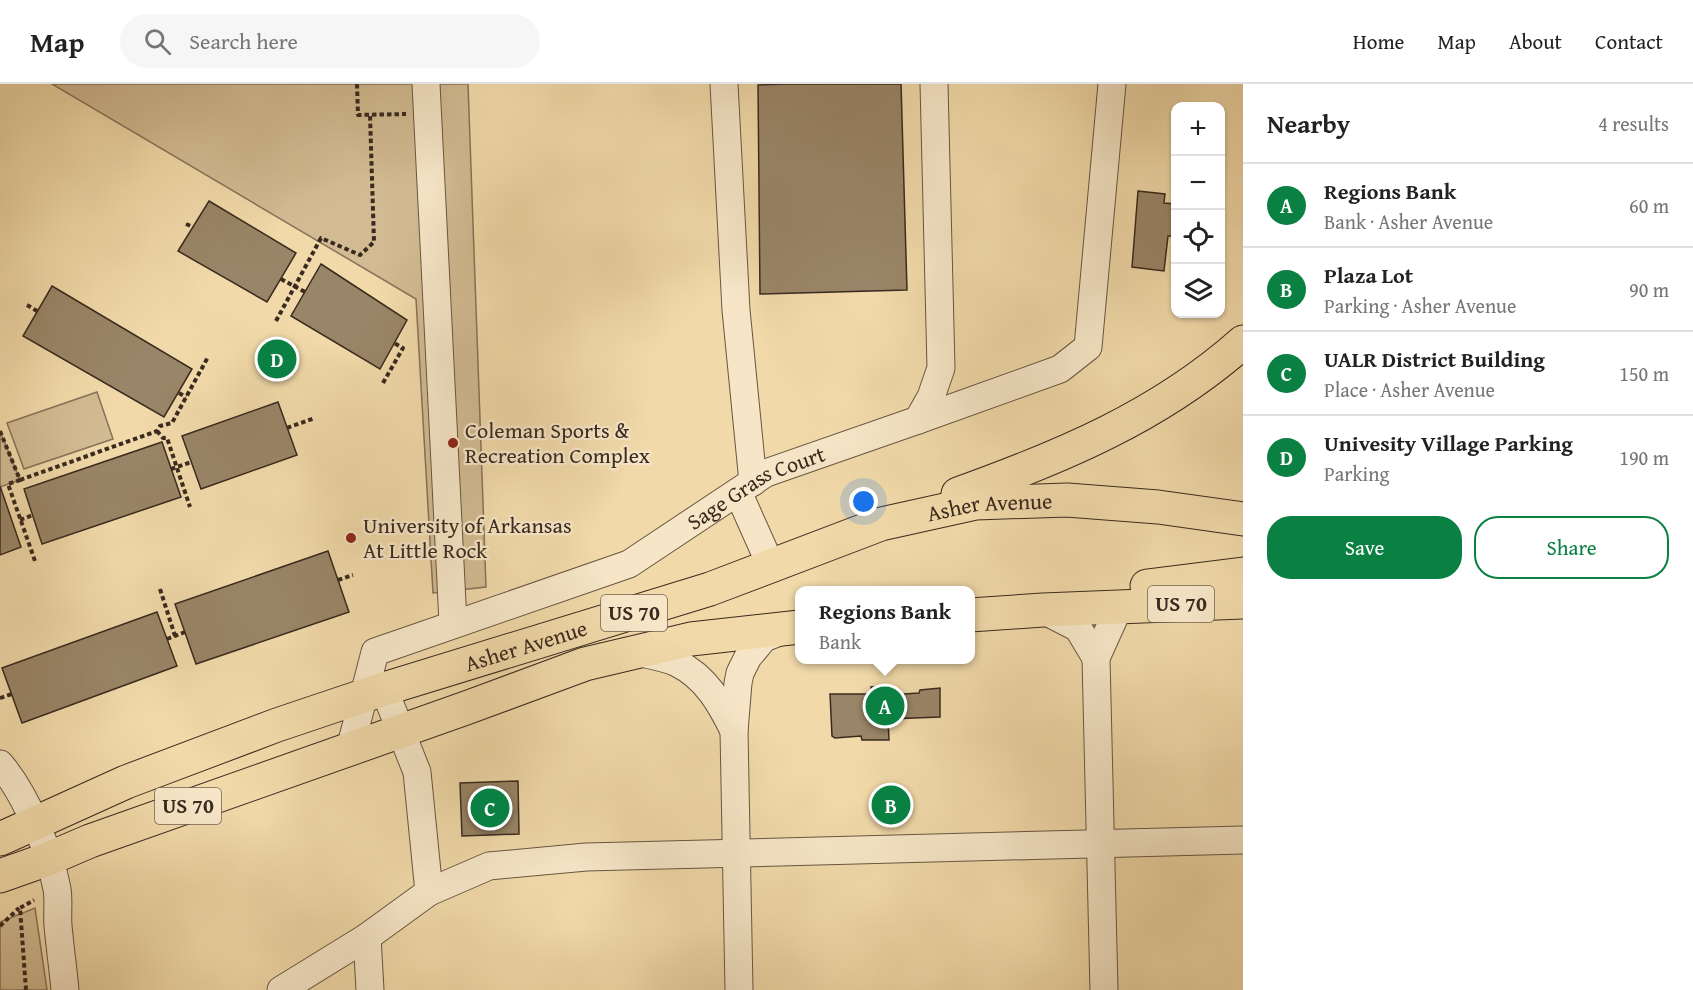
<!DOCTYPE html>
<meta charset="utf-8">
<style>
:root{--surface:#fff;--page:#f6f6f6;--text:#222;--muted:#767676;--line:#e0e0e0;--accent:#0b8043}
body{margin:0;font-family:"Gentium Book Plus",serif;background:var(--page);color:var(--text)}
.controls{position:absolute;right:18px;top:18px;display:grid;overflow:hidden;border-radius:12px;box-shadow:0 2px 4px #0004}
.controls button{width:54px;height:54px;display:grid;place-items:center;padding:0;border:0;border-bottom:2px solid var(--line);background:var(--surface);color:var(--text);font:30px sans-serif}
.you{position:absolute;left:864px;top:418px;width:21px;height:21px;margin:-15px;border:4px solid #fff;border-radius:50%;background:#1a73e8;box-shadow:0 0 0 9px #1a73e833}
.badge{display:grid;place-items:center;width:39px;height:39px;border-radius:50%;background:var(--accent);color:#fff;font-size:20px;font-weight:700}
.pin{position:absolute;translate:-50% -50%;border:3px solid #fff;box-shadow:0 2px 6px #0006}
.popup{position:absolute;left:795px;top:502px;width:180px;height:78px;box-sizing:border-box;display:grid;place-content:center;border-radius:12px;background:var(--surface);filter:drop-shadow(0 2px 4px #0005);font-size:20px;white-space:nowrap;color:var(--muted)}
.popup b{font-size:22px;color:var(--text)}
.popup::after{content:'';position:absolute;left:50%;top:100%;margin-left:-12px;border:12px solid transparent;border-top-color:var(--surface)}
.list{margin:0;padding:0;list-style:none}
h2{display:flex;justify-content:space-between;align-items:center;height:78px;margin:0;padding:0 24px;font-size:26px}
h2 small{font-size:20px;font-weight:400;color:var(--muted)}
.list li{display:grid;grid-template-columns:39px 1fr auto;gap:18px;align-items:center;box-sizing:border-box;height:84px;padding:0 24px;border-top:2px solid var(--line)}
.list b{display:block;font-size:22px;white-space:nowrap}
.list p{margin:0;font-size:20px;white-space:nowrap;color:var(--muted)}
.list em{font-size:20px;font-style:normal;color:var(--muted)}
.actions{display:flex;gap:12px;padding:18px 24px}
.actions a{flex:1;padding:14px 0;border:2px solid var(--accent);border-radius:24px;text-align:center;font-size:21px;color:var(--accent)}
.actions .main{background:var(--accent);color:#fff}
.icon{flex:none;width:33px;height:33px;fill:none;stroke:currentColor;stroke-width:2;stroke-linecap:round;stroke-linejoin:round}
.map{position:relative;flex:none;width:1243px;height:906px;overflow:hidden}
header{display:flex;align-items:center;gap:36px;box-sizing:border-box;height:84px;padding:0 30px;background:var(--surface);border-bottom:2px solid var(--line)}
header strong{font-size:28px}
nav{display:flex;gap:33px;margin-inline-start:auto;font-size:21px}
.search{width:420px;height:54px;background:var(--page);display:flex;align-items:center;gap:15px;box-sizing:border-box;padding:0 21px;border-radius:33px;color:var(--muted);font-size:22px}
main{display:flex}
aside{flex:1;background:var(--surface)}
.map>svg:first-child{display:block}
</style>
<header>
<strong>Map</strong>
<div class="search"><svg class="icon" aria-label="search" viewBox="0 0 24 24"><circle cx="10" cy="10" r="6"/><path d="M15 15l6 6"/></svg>Search here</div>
<nav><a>Home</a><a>Map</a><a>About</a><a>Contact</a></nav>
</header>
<main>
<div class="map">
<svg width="1243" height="906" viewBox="0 0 1243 906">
<rect width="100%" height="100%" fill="#f1d9a9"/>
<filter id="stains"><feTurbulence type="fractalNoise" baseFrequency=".00333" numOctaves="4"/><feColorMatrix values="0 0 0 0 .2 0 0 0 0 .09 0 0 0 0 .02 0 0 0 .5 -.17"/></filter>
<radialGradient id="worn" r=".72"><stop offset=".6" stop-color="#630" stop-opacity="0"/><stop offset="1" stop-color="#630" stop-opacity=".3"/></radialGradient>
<!-- green -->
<g fill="#d2bb92" stroke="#867258" stroke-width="1.5">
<polygon points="52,0 468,0 486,503 433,509 416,215"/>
<polygon points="97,308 113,355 24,385 7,339"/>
<polygon points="0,347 20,396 0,403"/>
<polygon points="35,824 47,906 0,906 0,838"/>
</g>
<!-- building -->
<g fill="#998567" stroke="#392a1f" stroke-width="1.5">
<polygon points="789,0 901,0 907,206 760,210 758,1"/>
<polygon points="1138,107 1165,110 1164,119 1176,120 1176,152 1168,152 1164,187 1132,183"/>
<polygon points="209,117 296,169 267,218 178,167"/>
<polygon points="321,180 407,236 380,285 291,232"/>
<polygon points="52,202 192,285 164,333 23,252"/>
<polygon points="278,318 297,371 201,405 182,352"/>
<polygon points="162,358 181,413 42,460 24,405"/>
<polygon points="0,402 21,463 0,471"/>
<polygon points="328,467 349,528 196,580 175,520"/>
<polygon points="157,528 177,582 22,639 2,584"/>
<polygon points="888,602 888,611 919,609 920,606 940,604 940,633 888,635 889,656 862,656 861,652 835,654 832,652 830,610 871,610 871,603"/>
<polygon points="518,697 519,750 462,752 460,699"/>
</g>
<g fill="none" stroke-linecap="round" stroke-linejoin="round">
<defs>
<g id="minor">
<polyline points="426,0 453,539"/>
<polyline points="724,0 736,226 753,398"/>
<polyline points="918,336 1060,285 1088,263 1112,0"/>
<polyline points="738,408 771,482"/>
<polyline points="1043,526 1078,544 1096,574"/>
<path d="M636,568C649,571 665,573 677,579C706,593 721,620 734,647"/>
<path id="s1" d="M350,665L375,568L629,480L766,389L918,336L931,313L941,284L934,0"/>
<path d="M0,680C25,709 50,767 57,805C59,817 57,830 58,842C60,863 63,885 65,906"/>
<polyline points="429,808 489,782 586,773 1243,756"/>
<polyline points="367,853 370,906"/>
<polyline points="281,906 367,853 429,808 417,688 384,605"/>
<polyline points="739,906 734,647 738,599 740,589 748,573 764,554 785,546"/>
<polyline points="1104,906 1096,574 1119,523"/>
</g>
<g id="major">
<path d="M958,410C1061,373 1160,332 1243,258"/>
<polyline points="1147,502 1243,490"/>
<polyline points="970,531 1043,526 1243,518"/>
<path id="s2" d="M0,755L126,698L277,641L384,605L710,505L881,440L976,419L1067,416L1158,423L1243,435"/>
<polyline points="0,792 48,775 90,757 466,624 585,580 691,555 800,543"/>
</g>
</defs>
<!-- minor casing -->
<use href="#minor" stroke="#675642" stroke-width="29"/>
<!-- major casing -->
<use href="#major" stroke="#392a1f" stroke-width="35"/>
<!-- path -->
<g stroke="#392a1f" stroke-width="4" stroke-dasharray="4.5 3" stroke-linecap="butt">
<polyline points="357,0 358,31 406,30"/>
<polyline points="186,140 193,143"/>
<polyline points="281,195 305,208"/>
<polyline points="27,221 37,227"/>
<polyline points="276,237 321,154 360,171 374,158 370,31"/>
<polyline points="383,299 403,264 394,259"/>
<polyline points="179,309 186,313"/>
<polyline points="287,344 315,334"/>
<polyline points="0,347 20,396 8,400 35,477"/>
<polyline points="157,347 163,354 167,354 190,423"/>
<polyline points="171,385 191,378"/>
<polyline points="20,396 157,347 160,342 172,339 208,273"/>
<polyline points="20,436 33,431"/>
<polyline points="338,496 353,491"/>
<polyline points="160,505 175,552"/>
<polyline points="167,555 185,548"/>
<polyline points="0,614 12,610"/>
<polyline points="0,842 19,824"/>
<polyline points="26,906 20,824 34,816"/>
</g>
<!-- minor -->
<use href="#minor" stroke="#f6e6c7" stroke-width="27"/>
<!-- major -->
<use href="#major" stroke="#f1d9a9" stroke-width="33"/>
</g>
<!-- markers -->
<g fill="#8f2418" stroke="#f6e6c7" stroke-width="2">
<circle cx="453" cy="359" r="6"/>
<circle cx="351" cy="454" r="6"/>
</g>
<g text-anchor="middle" stroke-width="4.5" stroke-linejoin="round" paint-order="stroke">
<!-- shield labels -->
<g fill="#f6e6c7" stroke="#726251" stroke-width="1.5">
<rect x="1148" y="502" width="66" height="36" rx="4.5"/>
<rect x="601" y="511" width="66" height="36" rx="4.5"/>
<rect x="155" y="704" width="66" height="36" rx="4.5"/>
</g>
<g font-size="21" font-weight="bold" fill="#392a1f">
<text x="1181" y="527">US 70</text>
<text x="634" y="536">US 70</text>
<text x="188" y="729">US 70</text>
</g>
<!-- poi labels -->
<g font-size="22" fill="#392a1f" stroke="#f6e6c7" text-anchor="start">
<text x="465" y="354">Coleman Sports &amp;<tspan x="465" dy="25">Recreation Complex</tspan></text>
<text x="363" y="449">University of Arkansas<tspan x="363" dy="25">At Little Rock</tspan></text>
</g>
<!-- street labels -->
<g font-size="22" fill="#392a1f" stroke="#f6e6c7">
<text dy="8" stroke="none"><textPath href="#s1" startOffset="518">Sage Grass Court</textPath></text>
<text dy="8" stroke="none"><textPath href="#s2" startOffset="1047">Asher Avenue</textPath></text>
<text dy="8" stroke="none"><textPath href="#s2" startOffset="561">Asher Avenue</textPath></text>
</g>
</g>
<rect width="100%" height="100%" filter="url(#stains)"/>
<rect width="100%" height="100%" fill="url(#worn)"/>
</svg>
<div class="controls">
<button>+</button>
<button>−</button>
<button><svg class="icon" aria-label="locate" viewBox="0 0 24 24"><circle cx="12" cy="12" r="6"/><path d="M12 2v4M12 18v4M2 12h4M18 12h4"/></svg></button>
<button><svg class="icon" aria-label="layers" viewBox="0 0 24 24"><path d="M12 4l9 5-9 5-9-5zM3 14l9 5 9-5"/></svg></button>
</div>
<div class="you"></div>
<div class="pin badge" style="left:885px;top:622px">A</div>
<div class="popup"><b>Regions Bank</b>Bank</div>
<div class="pin badge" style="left:891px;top:721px">B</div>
<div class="pin badge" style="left:490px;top:724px">C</div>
<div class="pin badge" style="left:277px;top:275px">D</div>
</div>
<aside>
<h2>Nearby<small>4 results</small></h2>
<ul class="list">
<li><span class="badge">A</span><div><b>Regions Bank</b><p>Bank · Asher Avenue</p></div><em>60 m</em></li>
<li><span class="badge">B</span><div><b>Plaza Lot</b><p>Parking · Asher Avenue</p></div><em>90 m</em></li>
<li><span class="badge">C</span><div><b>UALR District Building</b><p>Place · Asher Avenue</p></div><em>150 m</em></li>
<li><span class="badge">D</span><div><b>Univesity Village Parking</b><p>Parking</p></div><em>190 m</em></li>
</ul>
<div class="actions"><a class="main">Save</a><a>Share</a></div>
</aside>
</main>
